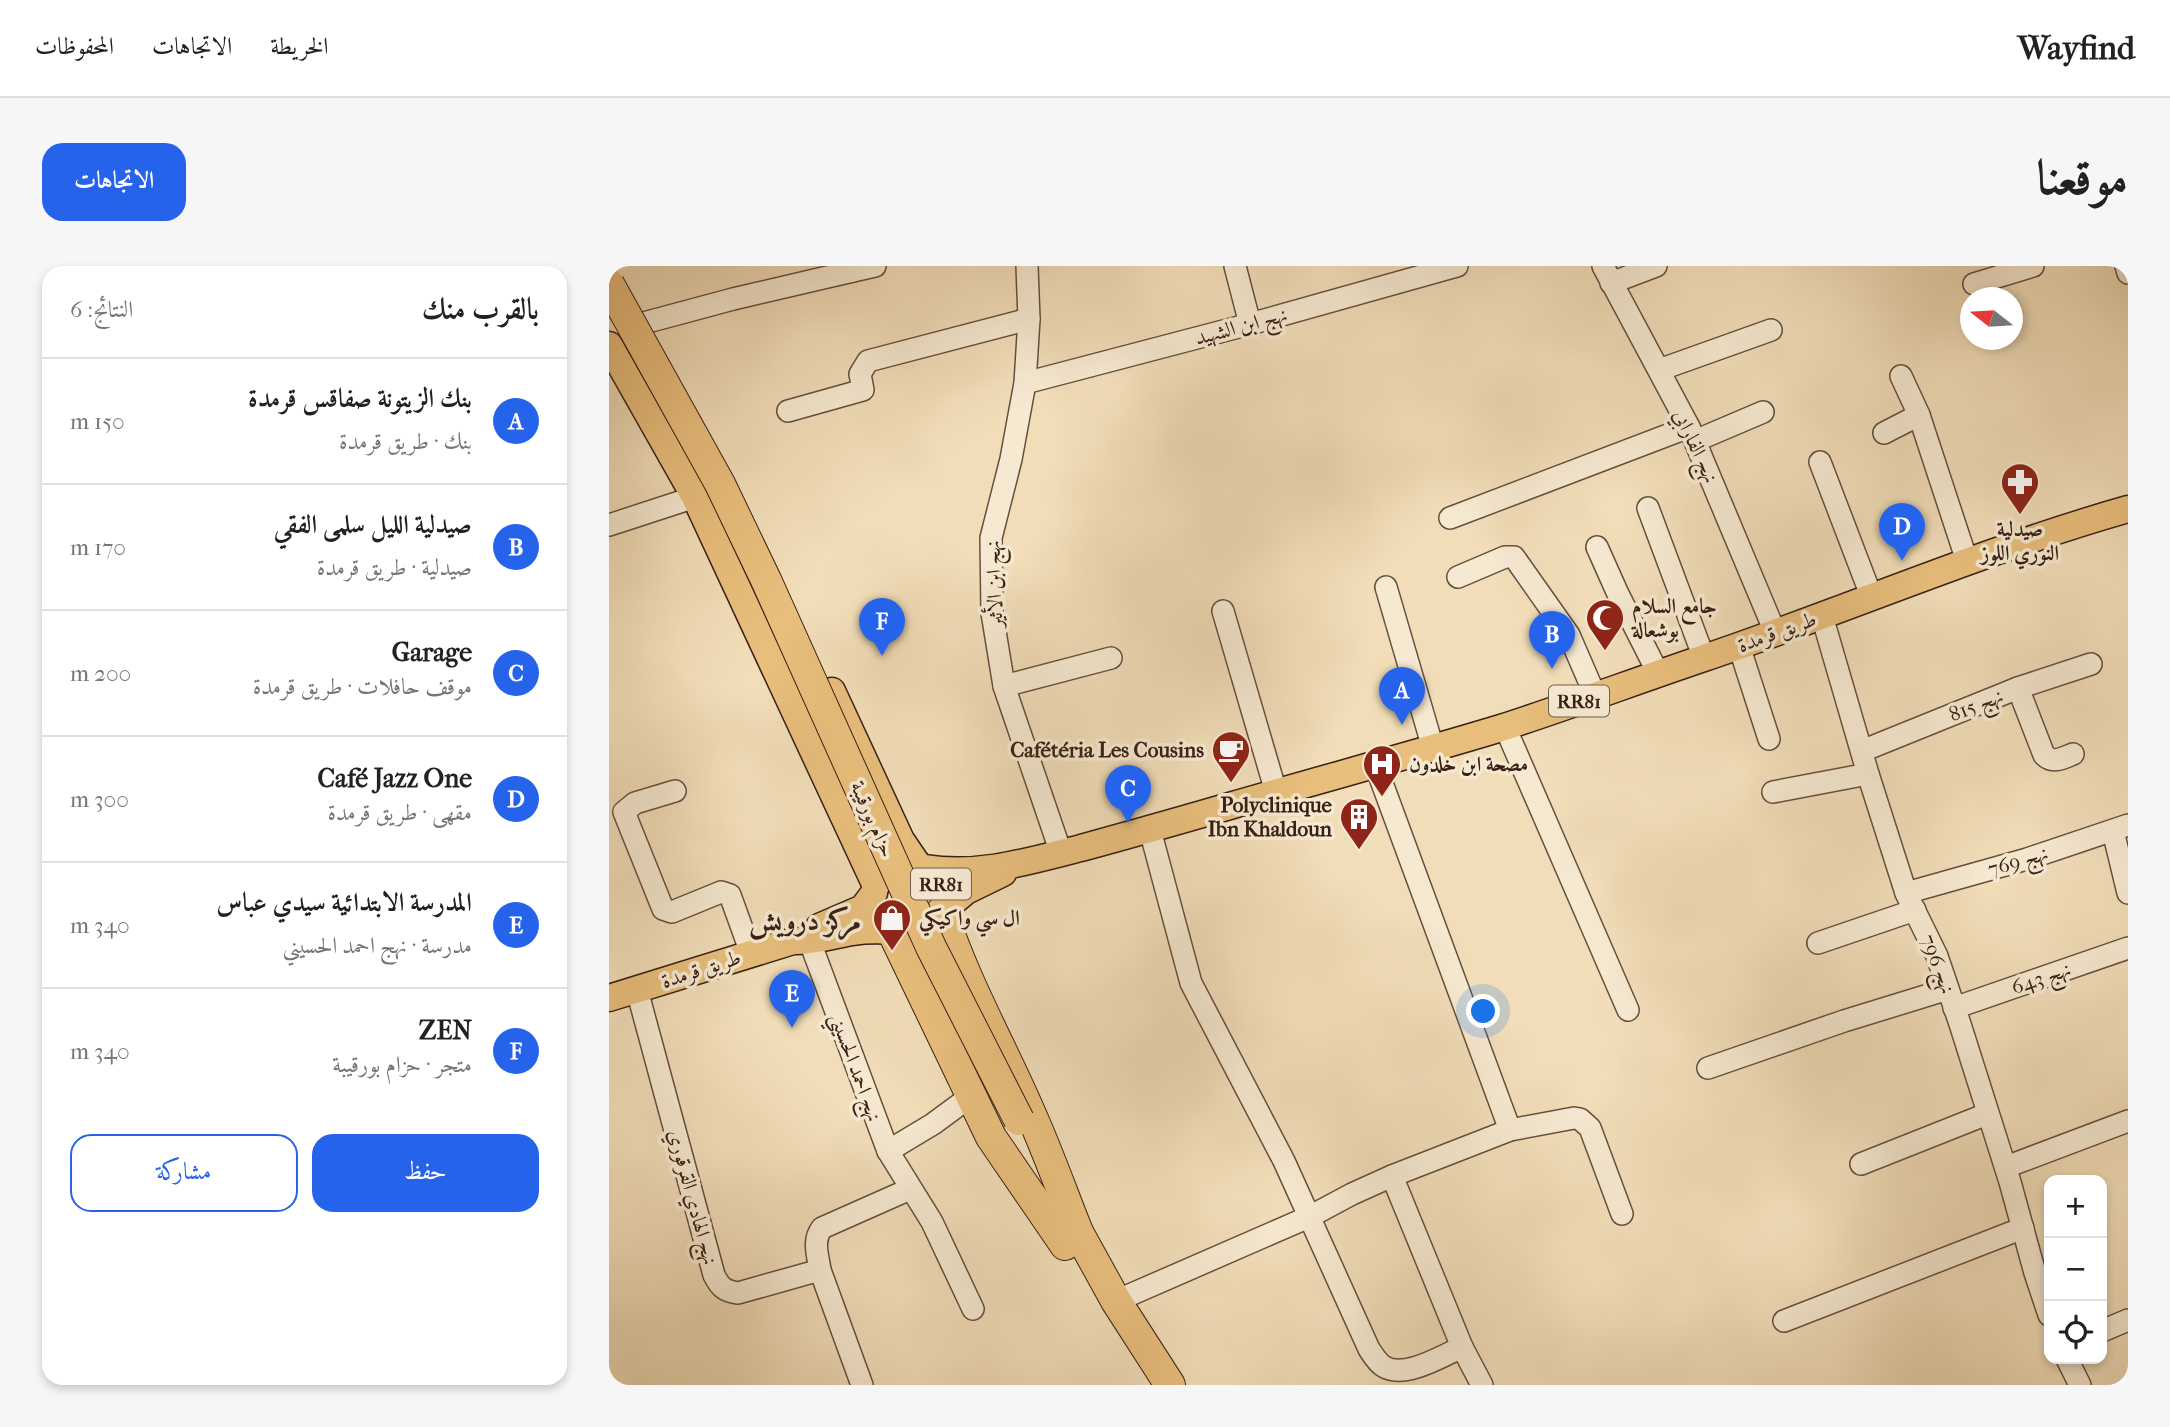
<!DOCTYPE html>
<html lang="ar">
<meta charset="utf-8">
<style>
:root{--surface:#fff;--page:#f6f6f6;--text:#222;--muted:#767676;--line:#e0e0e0;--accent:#2563eb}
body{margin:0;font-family:"IM FELL French Canon",Amiri,serif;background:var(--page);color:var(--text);direction:rtl}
.controls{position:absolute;right:21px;bottom:21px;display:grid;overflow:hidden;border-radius:14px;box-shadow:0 4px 10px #0003}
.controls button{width:63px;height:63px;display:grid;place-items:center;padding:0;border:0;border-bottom:2px solid var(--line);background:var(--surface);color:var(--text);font:35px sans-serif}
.compass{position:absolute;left:1351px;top:21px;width:63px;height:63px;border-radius:50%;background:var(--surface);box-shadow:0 4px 10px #0003;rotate:287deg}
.you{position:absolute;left:875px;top:746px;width:24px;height:24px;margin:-18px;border:5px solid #fff;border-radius:50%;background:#1a73e8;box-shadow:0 0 0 10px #1a73e833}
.badge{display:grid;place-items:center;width:46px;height:46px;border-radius:50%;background:var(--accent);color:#fff;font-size:23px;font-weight:700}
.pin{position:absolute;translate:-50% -58px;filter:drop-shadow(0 2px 4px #0008)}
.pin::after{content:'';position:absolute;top:37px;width:24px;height:21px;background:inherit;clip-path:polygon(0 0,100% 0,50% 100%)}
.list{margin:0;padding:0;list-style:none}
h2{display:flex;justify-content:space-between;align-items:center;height:91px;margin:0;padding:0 28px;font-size:30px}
h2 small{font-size:23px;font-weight:400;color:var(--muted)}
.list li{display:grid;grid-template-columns:46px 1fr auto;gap:21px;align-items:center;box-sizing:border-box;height:126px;padding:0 28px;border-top:2px solid var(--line)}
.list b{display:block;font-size:26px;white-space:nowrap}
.list p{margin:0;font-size:23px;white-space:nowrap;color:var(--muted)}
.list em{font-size:23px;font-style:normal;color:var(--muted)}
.actions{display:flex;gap:14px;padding:21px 28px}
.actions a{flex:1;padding:16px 0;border:2px solid var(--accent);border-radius:21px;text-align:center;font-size:24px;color:var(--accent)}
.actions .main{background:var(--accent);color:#fff}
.icon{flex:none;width:38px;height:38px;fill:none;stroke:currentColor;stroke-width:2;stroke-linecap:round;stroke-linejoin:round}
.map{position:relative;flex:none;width:1519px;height:1119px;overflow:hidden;direction:ltr;border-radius:21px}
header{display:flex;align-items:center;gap:42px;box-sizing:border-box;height:98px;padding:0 35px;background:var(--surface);border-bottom:2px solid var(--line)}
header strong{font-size:33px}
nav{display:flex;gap:38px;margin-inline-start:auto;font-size:24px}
.intro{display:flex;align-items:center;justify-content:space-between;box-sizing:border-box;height:168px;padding:0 42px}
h1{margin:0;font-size:49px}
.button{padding:18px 32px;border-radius:21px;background:var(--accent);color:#fff;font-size:24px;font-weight:700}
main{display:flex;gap:42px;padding:0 42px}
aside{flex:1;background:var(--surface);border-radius:21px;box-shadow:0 4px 10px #0003}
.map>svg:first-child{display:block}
</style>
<header>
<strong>Wayfind</strong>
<nav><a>الخريطة</a><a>الاتجاهات</a><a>المحفوظات</a></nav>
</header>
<div class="intro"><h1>موقعنا</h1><a class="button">الاتجاهات</a></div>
<main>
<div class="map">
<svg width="1519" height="1119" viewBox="0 0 1519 1119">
<rect width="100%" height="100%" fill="#f1ddb8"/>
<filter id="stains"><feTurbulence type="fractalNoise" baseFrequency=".00286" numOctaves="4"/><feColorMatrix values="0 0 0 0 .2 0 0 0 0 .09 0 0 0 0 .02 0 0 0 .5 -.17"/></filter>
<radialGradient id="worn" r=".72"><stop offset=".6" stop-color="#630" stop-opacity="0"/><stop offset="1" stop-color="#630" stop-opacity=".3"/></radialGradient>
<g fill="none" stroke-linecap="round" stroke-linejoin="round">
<defs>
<g id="minor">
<polyline points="241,0 244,5 266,0"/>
<polyline points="418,0 420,53 416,117 402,193 382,272 383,347 395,420 452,587"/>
<polyline points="626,0 641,58"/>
<polyline points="994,0 1080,161 1166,366"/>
<polyline points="1517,0 1519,7"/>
<polyline points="1002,17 1047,0"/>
<polyline points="1365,18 1424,0"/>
<polyline points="31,58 124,33 244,5"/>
<polyline points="1050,104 1162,64"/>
<polyline points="1292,110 1310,149 1358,295"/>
<polyline points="416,117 641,58 848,0"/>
<polyline points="179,145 254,124 251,108 259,95 420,53"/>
<polyline points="1275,167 1310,149"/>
<polyline points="1086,175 1154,146"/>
<polyline points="1211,196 1263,332"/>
<polyline points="1039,242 1095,392"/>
<polyline points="841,252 1080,161"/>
<polyline points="0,259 86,231"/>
<polyline points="988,281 1009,328 1049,407"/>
<polyline points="849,311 896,291 905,291 960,369 986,429"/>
<polyline points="777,321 824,482"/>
<polyline points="614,345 667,526"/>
<polyline points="1213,350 1259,508 1297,627 1328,690 1351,758 1401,916 1426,1007 1440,1049"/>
<polyline points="1130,380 1160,473"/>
<polyline points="395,420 502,392"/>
<path d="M1409,422L1435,489C1444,498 1454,492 1464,488"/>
<polyline points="896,461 1019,744"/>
<polyline points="1253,485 1409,422 1482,398"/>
<polyline points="766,498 901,864"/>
<polyline points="66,525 26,537 15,546 54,643 63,646 112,626 121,629 142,687"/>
<polyline points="1164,526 1259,508"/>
<path d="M541,564L582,717L675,895L760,1083C764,1089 768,1096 774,1100C794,1114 833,1090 853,1081L873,1119"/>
<polyline points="1504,565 1519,627"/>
<polyline points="1297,627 1418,593 1519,559"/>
<polyline points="201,676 279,885 323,956 364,1043"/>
<polyline points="1209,677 1306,644"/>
<path d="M28,724L105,1009C111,1021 115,1025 129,1027L211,1004C209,989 203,975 213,962L301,923"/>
<polyline points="1345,742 1519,682"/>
<polyline points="1099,802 1235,755 1339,723"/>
<polyline points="279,885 324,858 362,830"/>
<polyline points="1252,898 1378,848"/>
<polyline points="1397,901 1519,855"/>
<polyline points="783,910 901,864 965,852 971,853 981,862 1013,948"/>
<polyline points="211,1004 253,1119"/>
<polyline points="507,1035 702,950 743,928 783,910 853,1081"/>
<polyline points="1175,1055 1414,962"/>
<polyline points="1493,1065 1519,1054"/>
<polyline points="1458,1093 1471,1119"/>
</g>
<g id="major">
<polyline points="0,79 86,231 267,620"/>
<polyline points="223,425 292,574 309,599"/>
<path d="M316,602C370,611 420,595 472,582C523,568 573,554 624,539C713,513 803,489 892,462C960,440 1027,415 1095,392C1237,344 1375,284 1519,243"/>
<polyline points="333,645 357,625 394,607"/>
<polyline points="210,661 254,642 265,627"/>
<path d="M0,732L184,675C205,676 224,669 244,666C257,664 270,664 283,665"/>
</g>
<g id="highway">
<path d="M333,645C355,715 392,779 421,846C439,886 453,926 469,966"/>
<polyline points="283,665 382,871 456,979"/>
<polyline points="459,948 507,1035 561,1119"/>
</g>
</defs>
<!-- minor casing -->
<use href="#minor" stroke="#664f3e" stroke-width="24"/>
<!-- major casing -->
<use href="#major" stroke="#382015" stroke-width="29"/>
<!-- highway casing -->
<use href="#highway" stroke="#382015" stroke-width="32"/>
<!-- minor -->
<use href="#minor" stroke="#f6e9d1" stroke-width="21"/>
<!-- major -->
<use href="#major" stroke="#e8be7c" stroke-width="26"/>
<!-- highway -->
<use href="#highway" stroke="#e8be7c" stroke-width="30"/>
<defs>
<polyline id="highway-bridge" points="0,18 111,218 158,316 322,681 410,854"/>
</defs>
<!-- highway-bridge casing -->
<use href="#highway-bridge" stroke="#382015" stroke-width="32" stroke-linecap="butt"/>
<!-- highway-bridge -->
<use href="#highway-bridge" stroke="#e8be7c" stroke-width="30"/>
</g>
<!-- icons -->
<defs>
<symbol id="pharmacy-pin" viewBox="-11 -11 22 30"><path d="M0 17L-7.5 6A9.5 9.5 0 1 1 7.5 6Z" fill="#8f2418" stroke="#f6e9d1"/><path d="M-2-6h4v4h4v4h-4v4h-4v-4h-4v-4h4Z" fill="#fff"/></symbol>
<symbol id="mosque-pin" viewBox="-11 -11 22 30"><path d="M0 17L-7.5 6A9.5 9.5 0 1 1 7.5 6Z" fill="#8f2418" stroke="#f6e9d1"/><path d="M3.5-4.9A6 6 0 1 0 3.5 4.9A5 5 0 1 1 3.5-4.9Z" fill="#fff"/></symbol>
<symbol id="cafe-pin" viewBox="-11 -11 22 30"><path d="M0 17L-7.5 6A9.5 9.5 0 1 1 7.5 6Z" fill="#8f2418" stroke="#f6e9d1"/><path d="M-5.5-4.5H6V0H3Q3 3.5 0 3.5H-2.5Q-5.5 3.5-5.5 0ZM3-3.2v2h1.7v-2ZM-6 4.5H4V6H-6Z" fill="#fff"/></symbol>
<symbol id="hospital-pin" viewBox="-11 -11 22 30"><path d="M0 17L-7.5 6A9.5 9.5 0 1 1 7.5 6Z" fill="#8f2418" stroke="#f6e9d1"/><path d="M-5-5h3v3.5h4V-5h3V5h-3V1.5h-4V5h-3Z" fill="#fff"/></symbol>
<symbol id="building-pin" viewBox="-11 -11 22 30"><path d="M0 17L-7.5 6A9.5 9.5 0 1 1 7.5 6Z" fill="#8f2418" stroke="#f6e9d1"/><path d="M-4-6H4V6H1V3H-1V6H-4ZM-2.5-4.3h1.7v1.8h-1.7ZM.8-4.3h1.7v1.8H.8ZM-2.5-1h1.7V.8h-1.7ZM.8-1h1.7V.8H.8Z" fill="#fff"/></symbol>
<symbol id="shop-pin" viewBox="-11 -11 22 30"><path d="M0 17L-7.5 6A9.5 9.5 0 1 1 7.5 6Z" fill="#8f2418" stroke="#f6e9d1"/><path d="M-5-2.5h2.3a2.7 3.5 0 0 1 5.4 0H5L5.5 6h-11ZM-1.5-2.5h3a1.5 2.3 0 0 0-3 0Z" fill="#fff"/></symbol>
</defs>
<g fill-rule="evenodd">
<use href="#pharmacy-pin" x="1389" y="194" width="44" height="60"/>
<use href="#mosque-pin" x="974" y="330" width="44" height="60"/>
<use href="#cafe-pin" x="600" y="462" width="44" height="60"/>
<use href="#hospital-pin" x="751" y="476" width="44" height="60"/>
<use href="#building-pin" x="728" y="529" width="44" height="60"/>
<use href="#shop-pin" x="261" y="630" width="44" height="60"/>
</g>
<g text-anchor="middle" stroke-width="7" stroke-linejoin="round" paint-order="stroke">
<!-- shield labels -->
<g fill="#f6e9d1" stroke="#715c4d" stroke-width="2">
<rect x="940" y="419.5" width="60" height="31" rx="5"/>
<rect x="302" y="602.5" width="60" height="31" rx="5"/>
</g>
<g font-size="19" font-weight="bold" fill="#382015">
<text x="970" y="442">RR81</text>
<text x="332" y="625">RR81</text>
</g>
<!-- street labels -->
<g font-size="21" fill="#382015" stroke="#f6e9d1">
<text transform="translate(632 60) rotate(-15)" y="7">نهج ابن الشهيد</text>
<text transform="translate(1087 180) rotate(65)" y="7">نهج الفارابي</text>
<text transform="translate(385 318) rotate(-92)" y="7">نهج ابن الأثير</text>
<text transform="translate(1168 366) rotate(-20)" y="7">طريق قرمدة</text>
<text transform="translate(1367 439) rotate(-22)" y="7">نهج 815</text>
<text transform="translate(264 553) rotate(66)" y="7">حزام بورقيبة</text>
<text transform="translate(1409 595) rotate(-17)" y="7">نهج 769</text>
<text transform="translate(1329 698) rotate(69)" y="7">نهج 796</text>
<text transform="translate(92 703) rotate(-18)" y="7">طريق قرمدة</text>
<text transform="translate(1432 712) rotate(-19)" y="7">نهج 643</text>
<text transform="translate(247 801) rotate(70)" y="7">نهج احمد الحسيني</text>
<text transform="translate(84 931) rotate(75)" y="7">نهج الهادي القرقوري</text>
</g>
<!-- poi labels -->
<g font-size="21" font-weight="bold" fill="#382015" stroke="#f6e9d1" text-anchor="start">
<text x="1411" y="270" text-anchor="middle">صيدلية<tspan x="1411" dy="24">النوري اللوز</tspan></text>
<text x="1023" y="347">جامع السلام<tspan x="1023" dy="24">بوشعالة</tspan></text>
<text x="595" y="491" text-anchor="end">Cafétéria Les Cousins</text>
<text x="800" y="505">مصحة ابن خلدون</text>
<text x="723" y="546" text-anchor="end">Polyclinique<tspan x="723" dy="24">Ibn Khaldoun</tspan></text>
<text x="310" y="659">ال سي واكيكي</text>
</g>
<!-- district labels -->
<g font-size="28" font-weight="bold" fill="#382015" stroke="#f6e9d1">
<text x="196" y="664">مركز درويش</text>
</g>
</g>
<rect width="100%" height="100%" filter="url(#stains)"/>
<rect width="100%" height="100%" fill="url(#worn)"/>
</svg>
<div class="controls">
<button>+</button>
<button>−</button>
<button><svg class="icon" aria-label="locate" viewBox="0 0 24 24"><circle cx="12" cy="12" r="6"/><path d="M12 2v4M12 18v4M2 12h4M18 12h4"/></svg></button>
</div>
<svg class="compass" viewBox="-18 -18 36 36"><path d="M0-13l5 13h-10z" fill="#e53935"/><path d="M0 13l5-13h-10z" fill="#767676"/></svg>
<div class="you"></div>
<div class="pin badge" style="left:793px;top:459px">A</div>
<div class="pin badge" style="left:943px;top:403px">B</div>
<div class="pin badge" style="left:519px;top:557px">C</div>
<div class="pin badge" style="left:1293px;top:295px">D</div>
<div class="pin badge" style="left:183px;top:762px">E</div>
<div class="pin badge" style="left:273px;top:390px">F</div>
</div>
<aside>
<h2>بالقرب منك<small>النتائج: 6</small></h2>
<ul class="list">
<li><span class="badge">A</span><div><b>بنك الزيتونة صفاقس قرمدة</b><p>بنك · طريق قرمدة</p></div><em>150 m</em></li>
<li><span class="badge">B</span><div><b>صيدلية الليل سلمى الفقي</b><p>صيدلية · طريق قرمدة</p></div><em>170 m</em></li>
<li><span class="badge">C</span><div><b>Garage</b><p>موقف حافلات · طريق قرمدة</p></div><em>200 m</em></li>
<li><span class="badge">D</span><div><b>Café Jazz One</b><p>مقهى · طريق قرمدة</p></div><em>300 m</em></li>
<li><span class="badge">E</span><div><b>المدرسة الابتدائية سيدي عباس</b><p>مدرسة · نهج احمد الحسيني</p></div><em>340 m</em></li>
<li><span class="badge">F</span><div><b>ZEN</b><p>متجر · حزام بورقيبة</p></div><em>340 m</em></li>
</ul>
<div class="actions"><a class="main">حفظ</a><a>مشاركة</a></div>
</aside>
</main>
